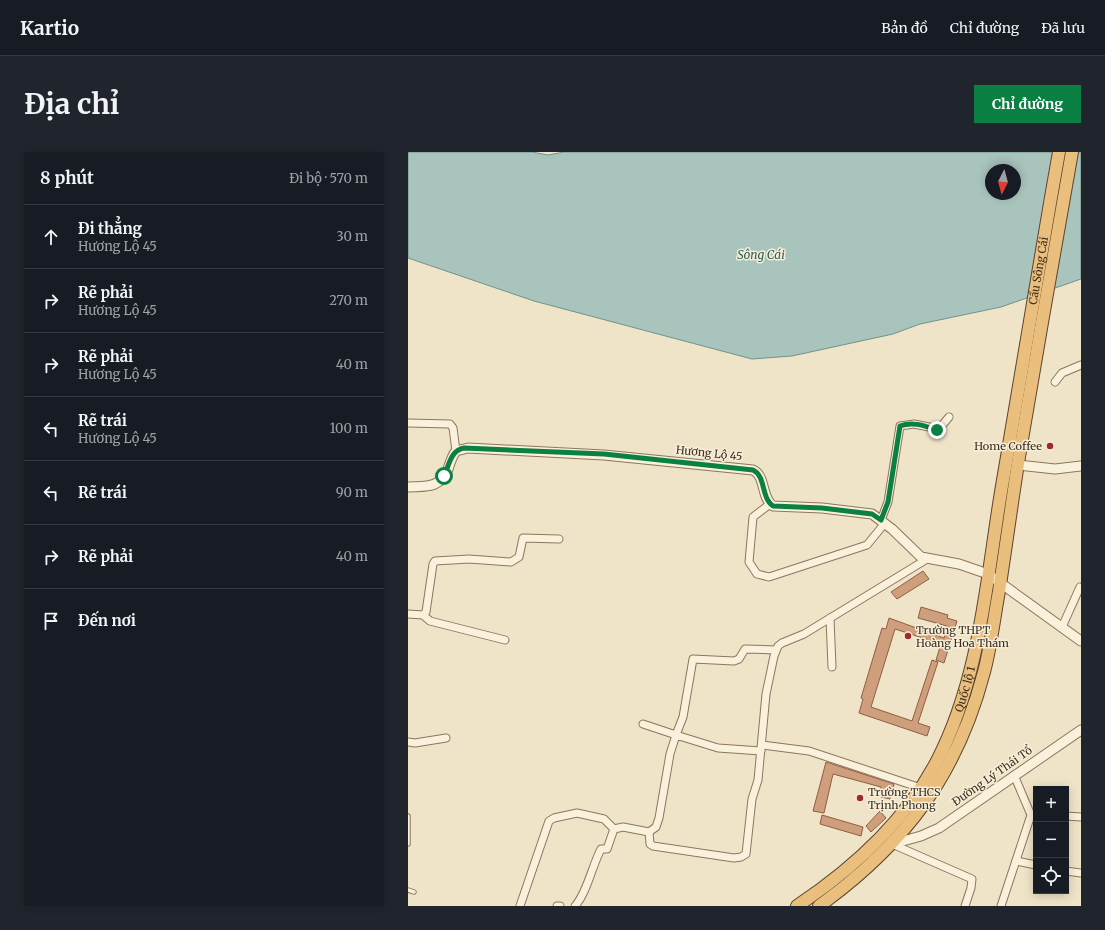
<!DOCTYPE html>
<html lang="vi">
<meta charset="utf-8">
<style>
:root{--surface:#171b24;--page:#20242c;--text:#f1f3f6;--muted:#9ea1a6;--line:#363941;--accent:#0b8043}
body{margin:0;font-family:Merriweather,serif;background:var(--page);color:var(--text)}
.controls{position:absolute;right:12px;bottom:12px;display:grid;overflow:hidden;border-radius:0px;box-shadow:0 2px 10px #0003}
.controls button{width:36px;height:36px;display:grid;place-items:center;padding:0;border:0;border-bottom:1px solid var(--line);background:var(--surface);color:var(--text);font:20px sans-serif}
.compass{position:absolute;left:577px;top:12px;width:36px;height:36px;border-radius:50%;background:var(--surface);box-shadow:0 2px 10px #0003;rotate:186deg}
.stop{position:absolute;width:12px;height:12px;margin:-9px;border:3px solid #0b8043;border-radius:50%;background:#fff}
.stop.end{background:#0b8043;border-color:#fff;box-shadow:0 1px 4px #0008}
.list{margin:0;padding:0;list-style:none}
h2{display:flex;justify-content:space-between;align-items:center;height:52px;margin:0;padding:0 16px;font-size:17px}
h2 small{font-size:13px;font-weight:400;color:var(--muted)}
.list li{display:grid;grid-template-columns:26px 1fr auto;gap:12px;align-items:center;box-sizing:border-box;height:64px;padding:0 16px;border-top:1px solid var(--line)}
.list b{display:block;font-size:15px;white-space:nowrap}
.list p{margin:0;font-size:13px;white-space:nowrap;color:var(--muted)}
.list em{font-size:13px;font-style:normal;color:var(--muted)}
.icon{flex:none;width:22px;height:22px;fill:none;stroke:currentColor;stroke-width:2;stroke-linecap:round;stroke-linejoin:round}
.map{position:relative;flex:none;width:673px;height:754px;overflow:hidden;border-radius:0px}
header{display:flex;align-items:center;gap:24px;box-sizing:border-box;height:56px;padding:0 20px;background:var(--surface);border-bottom:1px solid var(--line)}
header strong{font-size:19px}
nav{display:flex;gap:22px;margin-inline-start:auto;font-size:14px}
.intro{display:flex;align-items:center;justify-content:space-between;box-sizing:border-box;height:96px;padding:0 24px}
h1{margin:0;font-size:28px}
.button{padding:10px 18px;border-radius:0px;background:var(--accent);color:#fff;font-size:14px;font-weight:700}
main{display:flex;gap:24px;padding:0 24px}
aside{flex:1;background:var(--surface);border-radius:0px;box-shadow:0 2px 10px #0003}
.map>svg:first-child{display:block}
</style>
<header>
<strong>Kartio</strong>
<nav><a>Bản đồ</a><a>Chỉ đường</a><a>Đã lưu</a></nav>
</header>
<div class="intro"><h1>Địa chỉ</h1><a class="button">Chỉ đường</a></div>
<main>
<aside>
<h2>8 phút<small>Đi bộ · 570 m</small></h2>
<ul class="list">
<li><svg class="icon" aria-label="ahead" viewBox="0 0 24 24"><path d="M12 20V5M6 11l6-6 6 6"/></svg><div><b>Đi thẳng</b><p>Hương Lộ 45</p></div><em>30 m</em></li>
<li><svg class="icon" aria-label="right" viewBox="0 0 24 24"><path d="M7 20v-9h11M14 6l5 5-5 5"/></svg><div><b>Rẽ phải</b><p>Hương Lộ 45</p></div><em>270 m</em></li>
<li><svg class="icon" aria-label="right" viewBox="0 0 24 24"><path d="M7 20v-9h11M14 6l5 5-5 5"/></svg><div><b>Rẽ phải</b><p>Hương Lộ 45</p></div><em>40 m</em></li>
<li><svg class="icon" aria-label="left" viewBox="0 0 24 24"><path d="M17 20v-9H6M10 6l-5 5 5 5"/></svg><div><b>Rẽ trái</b><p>Hương Lộ 45</p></div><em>100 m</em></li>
<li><svg class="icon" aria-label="left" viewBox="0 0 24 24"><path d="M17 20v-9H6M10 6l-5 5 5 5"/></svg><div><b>Rẽ trái</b></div><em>90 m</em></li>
<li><svg class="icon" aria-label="right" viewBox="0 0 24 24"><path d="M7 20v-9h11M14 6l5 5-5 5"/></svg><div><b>Rẽ phải</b></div><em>40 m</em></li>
<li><svg class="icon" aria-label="arrive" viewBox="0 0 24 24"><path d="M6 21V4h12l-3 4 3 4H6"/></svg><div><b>Đến nơi</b></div></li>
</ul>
</aside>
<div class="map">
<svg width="673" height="754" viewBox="0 0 673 754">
<rect width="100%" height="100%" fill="#f0e4c8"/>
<!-- water -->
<path fill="#a9c4bc" stroke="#6f938a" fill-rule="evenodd" d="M0,0H124L140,3L156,0H673V127L593,155L512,172L485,182L384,204L344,207L126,149L0,106ZM583,18H607V42H583Z"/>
<!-- building -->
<g fill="#cf9f7d" stroke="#8d5f41">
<polygon points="515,419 521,427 489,447 483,440"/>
<polygon points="513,455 540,463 539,466 549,469 536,511 528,508 533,492 487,477 463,555 504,569 524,508 530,510 510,571 522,575 519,584 451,561 455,547 453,546 474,476 478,477 481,466 536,486 539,474 510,466"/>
<polygon points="418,610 486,632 482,647 473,645 473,635 425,622 416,661 405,659"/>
<polygon points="472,659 478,666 463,680 458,674"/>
<polygon points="414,663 455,675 453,684 412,672"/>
</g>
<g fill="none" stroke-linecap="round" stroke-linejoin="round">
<defs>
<g id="service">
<polyline points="0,664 0,692"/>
<polyline points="0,738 6,740"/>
</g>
<g id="minor">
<polyline points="647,230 654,221 673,213"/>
<polyline points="0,271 42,272 45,276 48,299"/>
<polyline points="362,352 345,365 341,410 349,422 361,425 459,393 477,371"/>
<polyline points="473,368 480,350 492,274 506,272 531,277 541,265"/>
<polyline points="0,462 15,463 22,469 97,488"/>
<polyline points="15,463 18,460 25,412 27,409 61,407 103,410 111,405 115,386 151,387"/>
<polyline points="422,466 424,515"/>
<polyline points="654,475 672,435"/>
<polyline points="235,572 268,583 275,565 285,507 326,509 331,507 337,497 368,498"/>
<polyline points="0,590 7,591 38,586"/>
<polyline points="354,593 401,599 513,636"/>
<polyline points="658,664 673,665"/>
<polyline points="241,680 242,692 245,694 326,706 333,705 338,702 344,647 350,628 358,542 366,504 370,494 374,491 396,482 519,407"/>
<polyline points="484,692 564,727 563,736 557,754"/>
<polyline points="608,709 628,713"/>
<polyline points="658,719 673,721"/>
<polyline points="112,754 141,669 146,666 169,661 196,667 206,677"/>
<polyline points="149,754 152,754"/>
<path d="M167,754C179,741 184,714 193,697H199L206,677L215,675L241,680L248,675L251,666L262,602L268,583L310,596L353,599"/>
<polyline points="593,754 623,663 606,623"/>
</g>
<g id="tertiary">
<polyline points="610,313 647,317 673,314"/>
<path d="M0,335C19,334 31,337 40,317C42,311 44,304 48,299L60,296L196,303L345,318C358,324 353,346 365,354L414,356L464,362L484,377L513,405L551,412L580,422L673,489"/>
<polyline points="484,692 513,684 531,676 673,578"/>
</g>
<g id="trunk">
<path id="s1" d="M389,754C446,716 497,670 529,609C572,526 578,431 593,340C612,226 631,113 651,0"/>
<path d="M411,754C497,692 549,623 576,520C583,494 586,466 591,439C598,394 604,349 611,305C628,203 646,102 664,0"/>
</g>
</defs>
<!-- service casing -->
<use href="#service" stroke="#8d765c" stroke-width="5.5"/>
<!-- minor casing -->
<use href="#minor" stroke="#8d765c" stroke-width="9"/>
<!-- tertiary casing -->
<use href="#tertiary" stroke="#8d765c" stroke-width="11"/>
<!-- trunk casing -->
<use href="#trunk" stroke="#5b4430" stroke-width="14"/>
<!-- service -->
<use href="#service" stroke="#faf1dc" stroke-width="3.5"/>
<!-- minor -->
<use href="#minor" stroke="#faf1dc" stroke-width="7"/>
<!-- tertiary -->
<use href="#tertiary" stroke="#faf1dc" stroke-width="9"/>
<!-- trunk -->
<use href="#trunk" stroke="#eabe7c" stroke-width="12"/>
</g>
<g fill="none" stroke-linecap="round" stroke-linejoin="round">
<!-- route -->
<path stroke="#0b8043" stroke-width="5" d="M36,324C41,313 43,298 56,296L196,302L345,318C358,324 353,346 365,354L414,356L464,362L473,368L480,350L492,274C505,269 517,274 529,278"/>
</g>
<!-- markers -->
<g fill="#9e2a2b" stroke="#f7eed8" stroke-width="1.5">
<circle cx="642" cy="294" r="4"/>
<circle cx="500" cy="484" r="4"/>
<circle cx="452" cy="646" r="4"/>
</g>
<g text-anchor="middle" stroke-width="3" stroke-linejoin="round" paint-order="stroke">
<!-- street labels -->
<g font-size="11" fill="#3d2e20" stroke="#f7eed8">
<text dy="4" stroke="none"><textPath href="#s1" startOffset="706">Cầu Sông Cái</textPath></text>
<text transform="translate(301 301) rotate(6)" y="4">Hương Lộ 45</text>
<text dy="4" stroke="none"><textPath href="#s1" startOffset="281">Quốc lộ 1</textPath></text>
<text transform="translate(584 624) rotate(-35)" y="4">Đường Lý Thái Tổ</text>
</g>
<!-- poi labels -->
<g font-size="11" fill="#3d2e20" stroke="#f7eed8" text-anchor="start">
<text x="634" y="298" text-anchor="end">Home Coffee</text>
<text x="508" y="482">Trường THPT<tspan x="508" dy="13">Hoàng Hoa Thám</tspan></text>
<text x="460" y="644">Trường THCS<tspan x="460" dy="13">Trịnh Phong</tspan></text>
</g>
<!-- water labels -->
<g font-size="12" font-style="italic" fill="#2f5d5a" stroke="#f7eed8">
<text x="353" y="107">Sông Cái</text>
</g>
</g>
</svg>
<div class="controls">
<button>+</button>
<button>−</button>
<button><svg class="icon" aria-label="locate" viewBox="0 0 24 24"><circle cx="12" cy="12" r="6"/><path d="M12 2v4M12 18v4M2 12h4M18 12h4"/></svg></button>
</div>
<svg class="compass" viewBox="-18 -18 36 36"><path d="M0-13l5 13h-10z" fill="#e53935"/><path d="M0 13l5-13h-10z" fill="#9ea1a6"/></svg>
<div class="stop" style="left:36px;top:324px"></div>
<div class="stop end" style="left:529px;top:278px"></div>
</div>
</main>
